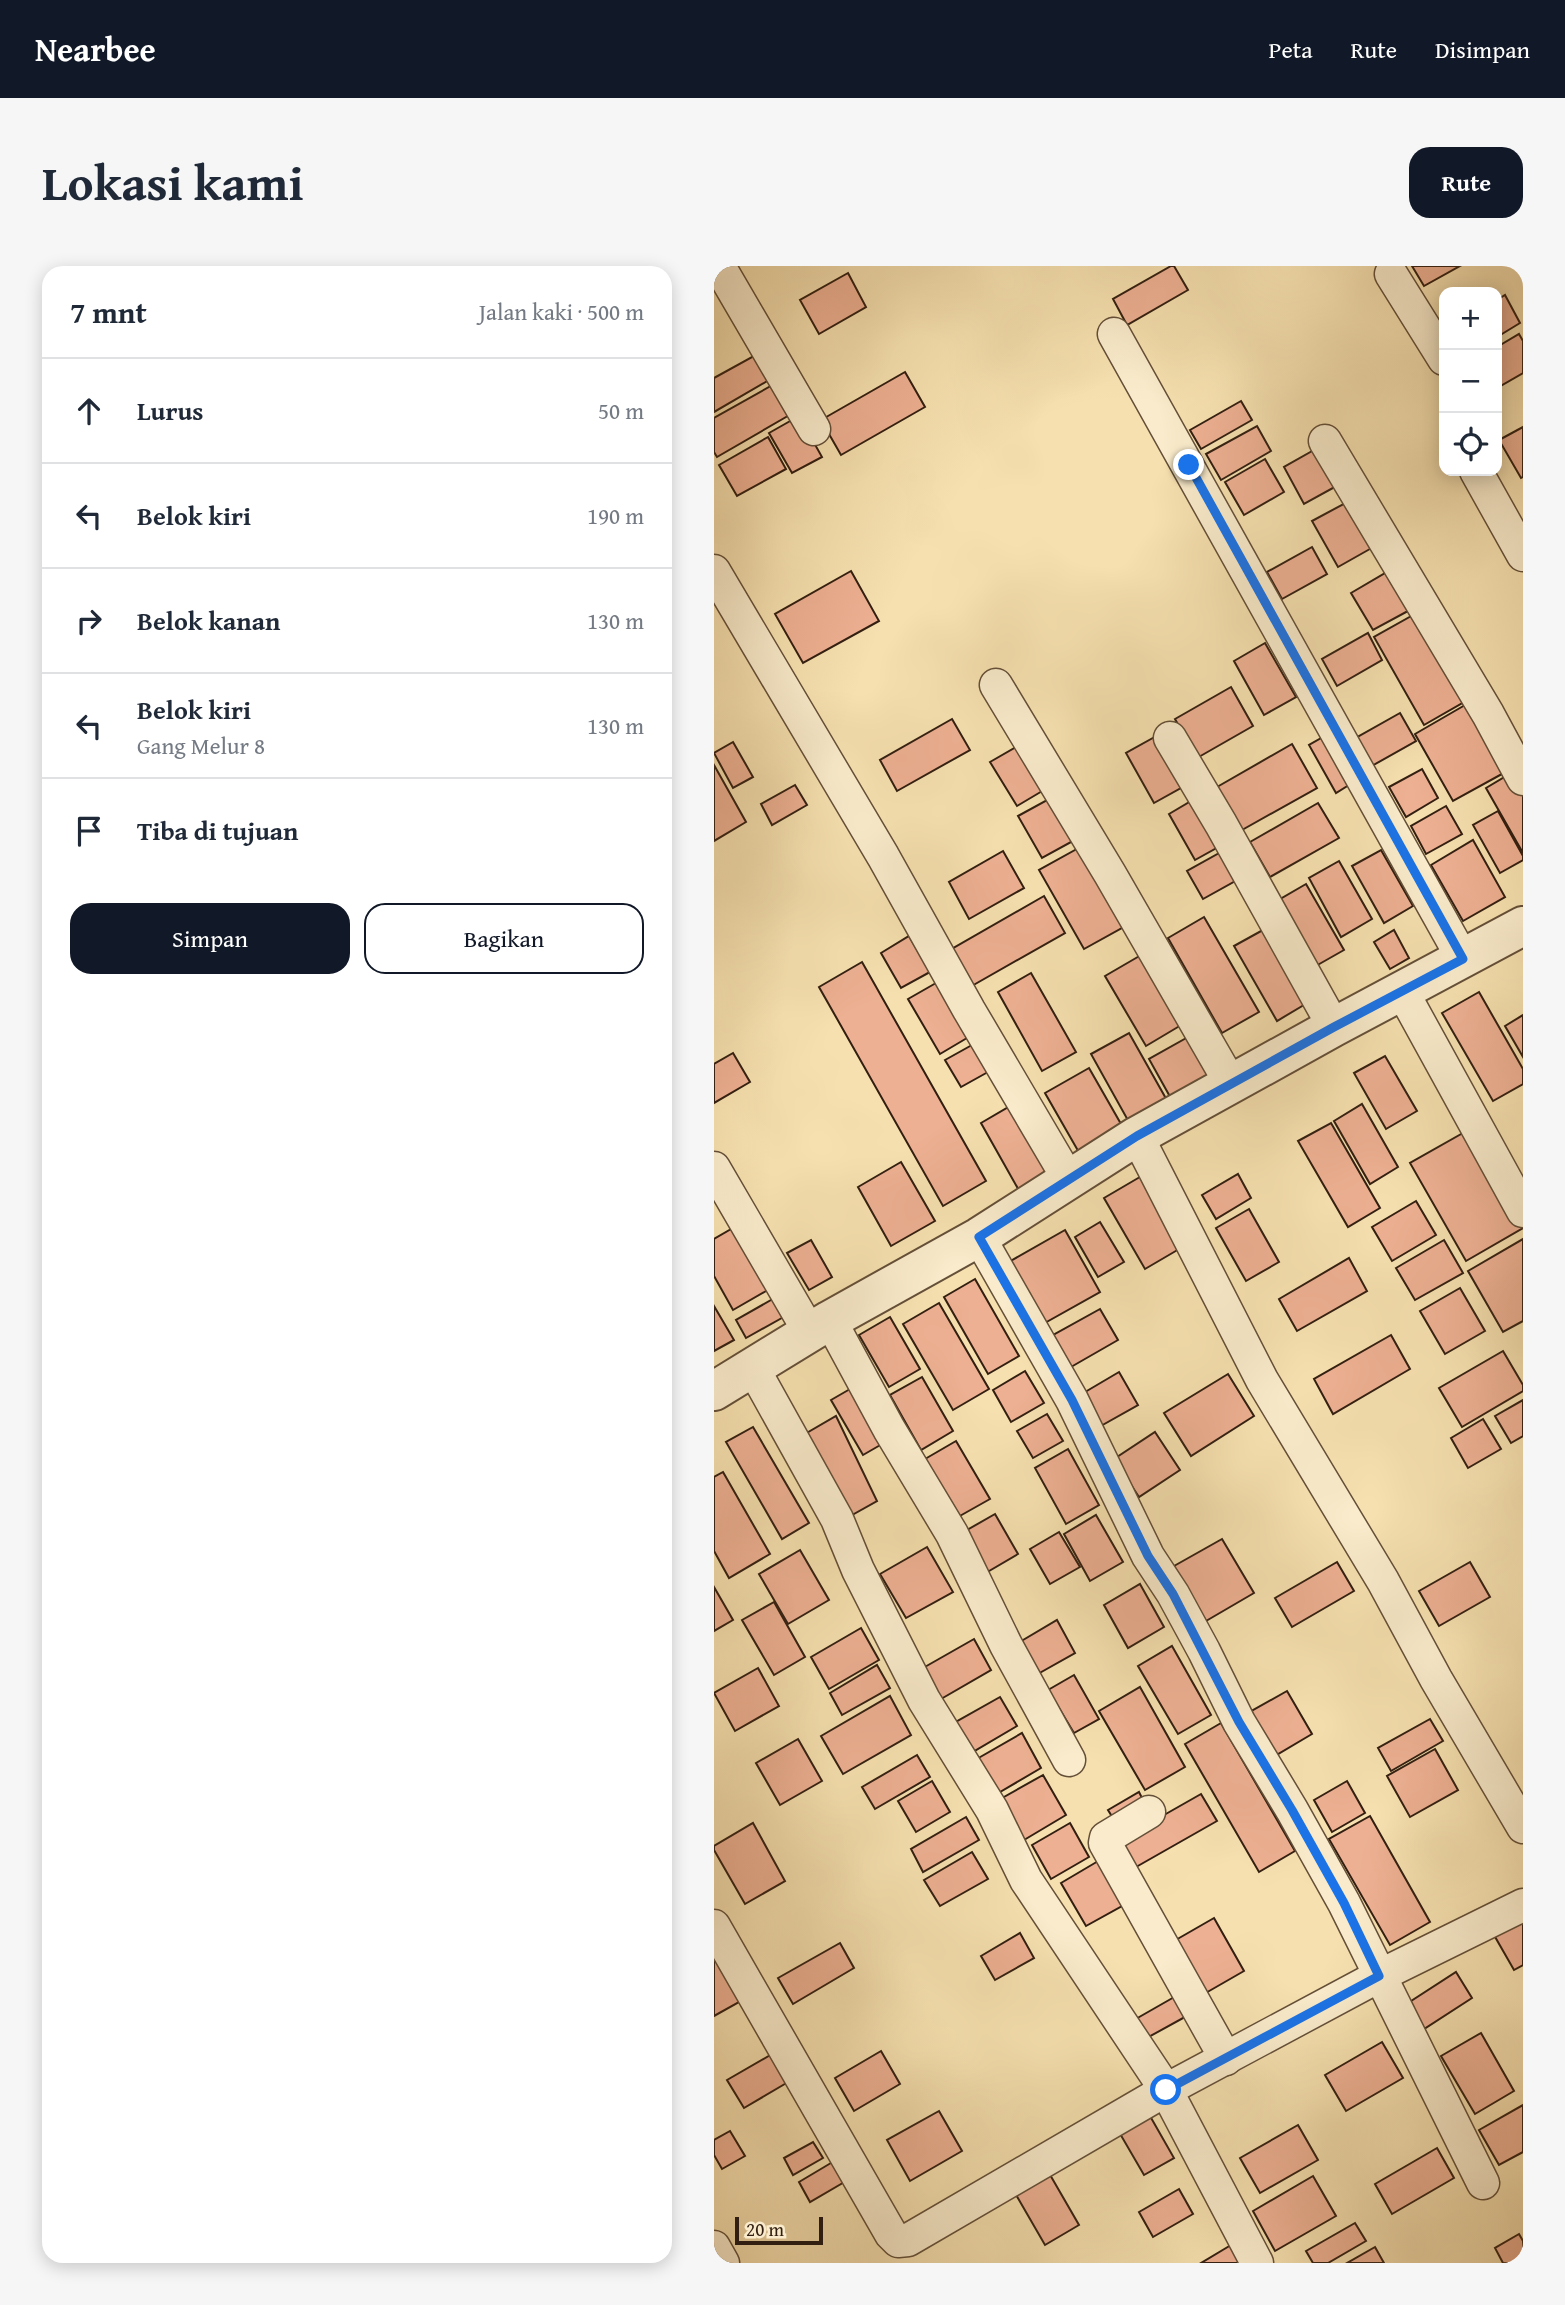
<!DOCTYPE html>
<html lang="id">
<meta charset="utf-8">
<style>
:root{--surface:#fff;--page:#f6f6f7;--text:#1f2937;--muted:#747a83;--line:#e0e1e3;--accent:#111827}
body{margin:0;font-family:"Gentium Book Plus",serif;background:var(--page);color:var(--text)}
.controls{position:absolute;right:21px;top:21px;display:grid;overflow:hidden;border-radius:14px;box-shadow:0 4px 18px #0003}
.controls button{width:63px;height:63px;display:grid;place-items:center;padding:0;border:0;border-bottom:2px solid var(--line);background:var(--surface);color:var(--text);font:35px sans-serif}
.scale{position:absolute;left:21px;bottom:18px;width:88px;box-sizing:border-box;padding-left:7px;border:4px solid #331f11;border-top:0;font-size:19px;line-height:24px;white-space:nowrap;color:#331f11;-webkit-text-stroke:5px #f9ebcb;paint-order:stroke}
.stop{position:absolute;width:21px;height:21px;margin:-16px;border:5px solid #1a73e8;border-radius:50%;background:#fff}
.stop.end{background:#1a73e8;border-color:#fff;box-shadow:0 2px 7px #0008}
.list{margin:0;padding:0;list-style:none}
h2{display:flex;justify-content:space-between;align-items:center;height:91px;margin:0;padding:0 28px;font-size:30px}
h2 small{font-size:23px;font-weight:400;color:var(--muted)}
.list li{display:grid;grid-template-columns:46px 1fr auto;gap:21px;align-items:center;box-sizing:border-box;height:105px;padding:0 28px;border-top:2px solid var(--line)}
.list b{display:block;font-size:26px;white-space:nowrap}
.list p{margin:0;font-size:23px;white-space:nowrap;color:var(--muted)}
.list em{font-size:23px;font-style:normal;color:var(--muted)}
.actions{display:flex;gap:14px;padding:21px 28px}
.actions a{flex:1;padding:16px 0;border:2px solid var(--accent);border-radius:21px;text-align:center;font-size:24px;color:var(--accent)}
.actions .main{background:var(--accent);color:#fff}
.icon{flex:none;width:38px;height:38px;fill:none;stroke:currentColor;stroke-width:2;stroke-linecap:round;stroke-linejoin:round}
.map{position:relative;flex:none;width:809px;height:1997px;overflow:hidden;border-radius:21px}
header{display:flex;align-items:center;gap:42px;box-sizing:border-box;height:98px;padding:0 35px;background:var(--accent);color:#fff}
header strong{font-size:33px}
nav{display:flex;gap:38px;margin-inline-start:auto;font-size:24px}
.intro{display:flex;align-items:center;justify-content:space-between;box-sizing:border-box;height:168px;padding:0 42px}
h1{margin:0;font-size:49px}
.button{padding:18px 32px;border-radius:21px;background:var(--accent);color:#fff;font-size:24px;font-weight:700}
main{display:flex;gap:42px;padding:0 42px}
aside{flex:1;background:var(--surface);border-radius:21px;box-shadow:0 4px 18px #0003}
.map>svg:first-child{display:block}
</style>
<header>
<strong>Nearbee</strong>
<nav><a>Peta</a><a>Rute</a><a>Disimpan</a></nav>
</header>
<div class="intro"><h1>Lokasi kami</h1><a class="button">Rute</a></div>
<main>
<aside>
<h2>7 mnt<small>Jalan kaki · 500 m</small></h2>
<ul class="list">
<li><svg class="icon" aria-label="ahead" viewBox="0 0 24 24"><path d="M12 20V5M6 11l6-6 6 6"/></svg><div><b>Lurus</b></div><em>50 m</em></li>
<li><svg class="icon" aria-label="left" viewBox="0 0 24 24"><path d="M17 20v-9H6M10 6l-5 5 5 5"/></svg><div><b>Belok kiri</b></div><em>190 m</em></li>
<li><svg class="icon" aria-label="right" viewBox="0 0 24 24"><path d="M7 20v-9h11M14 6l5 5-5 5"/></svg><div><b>Belok kanan</b></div><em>130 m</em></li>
<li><svg class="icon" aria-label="left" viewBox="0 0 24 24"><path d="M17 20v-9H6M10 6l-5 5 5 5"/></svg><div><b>Belok kiri</b><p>Gang Melur 8</p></div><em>130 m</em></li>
<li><svg class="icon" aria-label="arrive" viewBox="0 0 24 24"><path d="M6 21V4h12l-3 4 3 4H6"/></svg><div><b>Tiba di tujuan</b></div></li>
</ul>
<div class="actions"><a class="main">Simpan</a><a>Bagikan</a></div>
</aside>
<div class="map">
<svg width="809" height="1997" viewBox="0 0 809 1997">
<rect width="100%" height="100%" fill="#f6e0af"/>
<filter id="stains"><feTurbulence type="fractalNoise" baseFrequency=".00286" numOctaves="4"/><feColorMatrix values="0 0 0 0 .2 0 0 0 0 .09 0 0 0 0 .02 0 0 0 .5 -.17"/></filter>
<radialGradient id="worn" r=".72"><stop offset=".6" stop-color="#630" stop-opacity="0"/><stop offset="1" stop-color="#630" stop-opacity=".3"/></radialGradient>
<!-- building -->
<g fill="#edb092" stroke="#331f11" stroke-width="2">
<polygon points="457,0 460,0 474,24 413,59 399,33"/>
<polygon points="698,0 746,0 710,20"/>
<polygon points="134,7 152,41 105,68 86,34"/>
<polygon points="791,29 806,57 783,71 783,34"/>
<polygon points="805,68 809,75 809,107 783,122 783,81"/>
<polygon points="47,86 62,110 0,146 0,112"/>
<polygon points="191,106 211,141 127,189 107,154"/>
<polygon points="62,117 79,147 3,191 0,186 0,152"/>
<polygon points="527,135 538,154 487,183 476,164"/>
<polygon points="85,150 108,191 78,207 55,167"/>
<polygon points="543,160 557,185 507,214 492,188"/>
<polygon points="809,161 809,211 807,212 785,174"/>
<polygon points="54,171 72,203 23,230 5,199"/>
<polygon points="607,180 628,217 590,238 570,201"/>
<polygon points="551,193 570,226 530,249 511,216"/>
<polygon points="637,234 663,279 624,301 598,255"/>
<polygon points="598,281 613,308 568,333 553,306"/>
<polygon points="137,305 165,355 89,397 61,348"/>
<polygon points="673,306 694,345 659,364 637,327"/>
<polygon points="708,344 757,432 710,459 660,371"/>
<polygon points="654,367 668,394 623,420 608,393"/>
<polygon points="551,377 582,431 550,449 520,395"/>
<polygon points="517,421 539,460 483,492 461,453"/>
<polygon points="758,435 797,503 739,535 701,468"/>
<polygon points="686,447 702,475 656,501 640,473"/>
<polygon points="238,453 256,484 183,525 166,494"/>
<polygon points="616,467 643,514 622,527 595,479"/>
<polygon points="446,468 474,518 440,537 412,487"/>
<polygon points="19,476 39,511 19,522 0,487"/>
<polygon points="309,477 335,521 303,540 276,496"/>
<polygon points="578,478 603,522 528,564 503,521"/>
<polygon points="0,499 32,556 0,575"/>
<polygon points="708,503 724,532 692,551 675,521"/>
<polygon points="799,506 809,524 809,587 772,522"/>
<polygon points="81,519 93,539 58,559 47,538"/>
<polygon points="344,528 368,570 328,592 304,550"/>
<polygon points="489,528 515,575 481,594 455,548"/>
<polygon points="604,537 625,572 556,611 536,576"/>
<polygon points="732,540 748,568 712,588 697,560"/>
<polygon points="784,545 809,590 809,594 786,607 759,559"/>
<polygon points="759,574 791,631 749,655 717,599"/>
<polygon points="370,579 415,658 370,683 325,604"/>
<polygon points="516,581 532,609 489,633 473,605"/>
<polygon points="667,584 699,640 670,657 638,600"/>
<polygon points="289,585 310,622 255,653 235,616"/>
<polygon points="625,595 658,653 627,671 595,612"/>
<polygon points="592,618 630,684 593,705 556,639"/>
<polygon points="330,630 351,667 256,721 236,684"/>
<polygon points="490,651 545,746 508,767 454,672"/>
<polygon points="558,659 600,733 563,755 520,680"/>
<polygon points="680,664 695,692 676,703 660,676"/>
<polygon points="195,670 216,706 187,722 167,687"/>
<polygon points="434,685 474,755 432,780 391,710"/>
<polygon points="148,696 272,915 229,940 105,721"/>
<polygon points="317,707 362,786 328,805 284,726"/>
<polygon points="222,717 253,772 226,788 194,733"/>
<polygon points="765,726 809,803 809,818 779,835 728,747"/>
<polygon points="809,749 809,791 791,760"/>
<polygon points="483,766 507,808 459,836 435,793"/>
<polygon points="415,767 459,845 421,867 377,788"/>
<polygon points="258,779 274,806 247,821 231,794"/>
<polygon points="19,787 36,816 0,837 0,798"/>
<polygon points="671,790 703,845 672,863 640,807"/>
<polygon points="375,802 411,865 367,890 331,827"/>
<polygon points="648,838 684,901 656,918 620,855"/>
<polygon points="298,839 338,911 307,928 267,857"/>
<polygon points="617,857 666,942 634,961 584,875"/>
<polygon points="756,863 809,955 809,962 752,995 696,897"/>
<polygon points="187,896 221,955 177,980 144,921"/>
<polygon points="431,908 472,979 431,1003 390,932"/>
<polygon points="524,908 537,932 502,953 488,929"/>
<polygon points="702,935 722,969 678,995 658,961"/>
<polygon points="535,943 565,996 532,1015 502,962"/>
<polygon points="386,956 410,996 384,1011 361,971"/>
<polygon points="24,959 59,1021 19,1044 0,1010 0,973"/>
<polygon points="351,964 386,1026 329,1058 293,997"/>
<polygon points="809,973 809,1055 789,1066 754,1005"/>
<polygon points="97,974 118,1011 95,1024 73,987"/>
<polygon points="730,974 749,1007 701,1034 682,1002"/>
<polygon points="635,992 653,1025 583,1065 565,1033"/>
<polygon points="261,1013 305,1090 274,1108 230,1031"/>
<polygon points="746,1022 771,1065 731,1088 706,1045"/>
<polygon points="64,1030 75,1048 32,1072 22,1054"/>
<polygon points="225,1037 275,1123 239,1144 189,1058"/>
<polygon points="0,1040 20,1074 0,1085"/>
<polygon points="386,1043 404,1074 350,1105 332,1073"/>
<polygon points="176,1051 206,1103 175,1121 145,1069"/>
<polygon points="677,1069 696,1103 619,1148 600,1113"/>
<polygon points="789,1085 809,1119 809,1125 748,1161 725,1122"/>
<polygon points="311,1105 330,1137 297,1156 279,1124"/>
<polygon points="405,1106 424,1139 385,1161 366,1129"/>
<polygon points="514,1108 540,1150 477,1190 450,1147"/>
<polygon points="208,1111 239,1165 207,1184 176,1129"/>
<polygon points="143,1119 175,1174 149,1189 117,1134"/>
<polygon points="809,1134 809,1170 797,1177 781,1150"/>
<polygon points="333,1148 349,1175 319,1192 303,1165"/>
<polygon points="122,1150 163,1235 131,1253 84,1172"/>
<polygon points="769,1153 787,1183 754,1202 737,1172"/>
<polygon points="39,1161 95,1257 68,1273 12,1176"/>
<polygon points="441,1166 466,1204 425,1231 400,1193"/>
<polygon points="242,1175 276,1233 244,1251 211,1193"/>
<polygon points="354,1183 385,1239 352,1258 321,1202"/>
<polygon points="9,1206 56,1288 15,1312 0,1285 0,1211"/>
<polygon points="281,1248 304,1288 270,1308 246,1268"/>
<polygon points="382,1249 409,1296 376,1315 350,1268"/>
<polygon points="345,1266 366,1301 336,1318 316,1283"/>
<polygon points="508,1273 540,1327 492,1355 460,1300"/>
<polygon points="213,1281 239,1326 192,1352 166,1308"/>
<polygon points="86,1284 115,1334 74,1358 45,1308"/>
<polygon points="623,1296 640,1325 578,1361 561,1332"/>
<polygon points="756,1296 776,1331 725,1360 705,1325"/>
<polygon points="426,1318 450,1361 414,1382 390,1339"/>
<polygon points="0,1321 19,1354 0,1365"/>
<polygon points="60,1336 91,1391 60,1409 28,1354"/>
<polygon points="343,1354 361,1387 322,1409 304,1377"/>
<polygon points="147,1362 165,1394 115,1423 97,1391"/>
<polygon points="260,1373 277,1404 227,1433 209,1402"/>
<polygon points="458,1380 497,1449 464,1468 424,1400"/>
<polygon points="163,1399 176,1422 128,1449 116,1427"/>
<polygon points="44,1402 65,1440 21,1465 0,1427"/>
<polygon points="360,1409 385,1453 360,1467 334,1424"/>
<polygon points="426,1421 471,1501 431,1524 385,1445"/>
<polygon points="573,1425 598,1468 559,1491 534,1447"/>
<polygon points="176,1430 197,1469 129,1508 107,1470"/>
<polygon points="286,1431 303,1460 257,1487 240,1457"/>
<polygon points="716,1453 729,1475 677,1505 664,1482"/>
<polygon points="507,1457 581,1585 545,1606 471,1478"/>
<polygon points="308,1467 327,1502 281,1529 261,1494"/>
<polygon points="84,1473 108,1515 66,1539 42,1497"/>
<polygon points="721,1483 744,1524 696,1551 673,1510"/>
<polygon points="203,1489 216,1511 161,1543 148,1521"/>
<polygon points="329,1509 352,1549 305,1577 281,1536"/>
<polygon points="218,1515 236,1546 202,1566 184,1535"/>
<polygon points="633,1515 651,1547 618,1566 600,1534"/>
<polygon points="425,1526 432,1540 402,1557 394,1544"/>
<polygon points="487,1528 503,1555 415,1605 399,1578"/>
<polygon points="656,1550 716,1656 676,1679 615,1573"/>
<polygon points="252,1551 265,1574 209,1606 197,1583"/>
<polygon points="39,1557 71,1615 31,1638 0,1584 0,1580"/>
<polygon points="356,1557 375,1591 337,1613 318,1579"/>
<polygon points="258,1586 274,1613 226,1640 210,1614"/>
<polygon points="391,1591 417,1635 372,1660 347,1617"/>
<polygon points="500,1652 530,1705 483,1732 453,1679"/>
<polygon points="809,1652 809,1699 800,1704 780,1669"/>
<polygon points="306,1667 320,1692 281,1714 267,1690"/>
<polygon points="0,1675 32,1732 0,1750"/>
<polygon points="126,1677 140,1702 79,1738 64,1712"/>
<polygon points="742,1706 758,1732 710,1763 694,1737"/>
<polygon points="469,1726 480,1746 431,1773 420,1754"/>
<polygon points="767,1767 800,1825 761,1848 727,1790"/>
<polygon points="668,1776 689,1812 632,1845 611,1809"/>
<polygon points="65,1784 81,1812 30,1842 13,1814"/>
<polygon points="167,1785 186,1818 140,1845 121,1812"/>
<polygon points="809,1839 809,1886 785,1899 765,1864"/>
<polygon points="225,1845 248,1885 196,1915 173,1874"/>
<polygon points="436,1850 460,1892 430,1909 405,1866"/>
<polygon points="584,1859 604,1894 546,1927 526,1892"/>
<polygon points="16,1865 31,1890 8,1903 0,1889 0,1874"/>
<polygon points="99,1876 109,1892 79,1909 70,1892"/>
<polygon points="723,1882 740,1912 678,1948 661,1918"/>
<polygon points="127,1891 139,1911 96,1936 85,1916"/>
<polygon points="335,1907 365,1959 331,1979 301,1927"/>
<polygon points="599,1910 622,1950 561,1985 539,1945"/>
<polygon points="465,1923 479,1948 439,1971 425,1946"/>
<polygon points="641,1957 652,1975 614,1997 599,1997 592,1985"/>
<polygon points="805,1968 809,1975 809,1997 789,1997 781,1982"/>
<polygon points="517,1979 528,1997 487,1997"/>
<polygon points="661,1981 670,1997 633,1997"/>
</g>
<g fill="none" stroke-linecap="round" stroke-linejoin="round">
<defs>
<g id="minor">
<polyline points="5,0 100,163"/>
<polyline points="677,8 730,93"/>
<polyline points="400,68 749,693"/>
<polyline points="611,175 774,448 809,513"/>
<polyline points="762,205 809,289"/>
<polyline points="0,305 169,590 255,744 355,914"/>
<polyline points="282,419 396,608 517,818"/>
<polyline points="456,472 507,558 620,761"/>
<polyline points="688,725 809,945"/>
<polyline points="423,870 548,1114 669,1315 722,1413 809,1561"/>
<polyline points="0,902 96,1067"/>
<polyline points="265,971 358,1134 434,1290 459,1328 490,1385 525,1456 578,1544 630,1637 769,1917"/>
<polyline points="116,1054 175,1163 238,1268 292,1379 355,1494"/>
<polyline points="39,1102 123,1253 144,1304 210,1434 278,1544 312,1614 452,1824 543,1997"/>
<polyline points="435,1546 392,1572 391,1577 512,1793"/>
<polyline points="0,1660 177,1968 184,1975 194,1974 452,1824 665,1710 809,1639"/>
<polyline points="0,1981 9,1997"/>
</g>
<polyline id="tertiary" points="0,1125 116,1054 265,971 423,870 620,761 809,660"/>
</defs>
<!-- minor casing -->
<use href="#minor" stroke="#644f38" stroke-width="35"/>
<!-- tertiary casing -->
<use href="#tertiary" stroke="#644f38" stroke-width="42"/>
<!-- minor -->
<use href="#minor" stroke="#f9ebcb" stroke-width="32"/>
<!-- tertiary -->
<use href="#tertiary" stroke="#f9ebcb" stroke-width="38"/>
</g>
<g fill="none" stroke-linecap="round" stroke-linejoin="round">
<!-- route -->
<polyline stroke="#1a73e8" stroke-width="9" points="452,1824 665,1710 630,1637 578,1544 525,1456 459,1328 434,1290 358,1134 265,971 423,870 620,761 749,693 475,199"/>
</g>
<rect width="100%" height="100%" filter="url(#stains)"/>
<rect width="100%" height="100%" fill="url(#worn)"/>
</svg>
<div class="controls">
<button>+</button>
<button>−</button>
<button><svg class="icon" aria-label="locate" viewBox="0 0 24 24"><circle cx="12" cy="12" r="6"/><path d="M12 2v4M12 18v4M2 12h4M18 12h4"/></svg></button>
</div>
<div class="scale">20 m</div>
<div class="stop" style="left:452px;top:1824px"></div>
<div class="stop end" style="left:475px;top:199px"></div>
</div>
</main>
